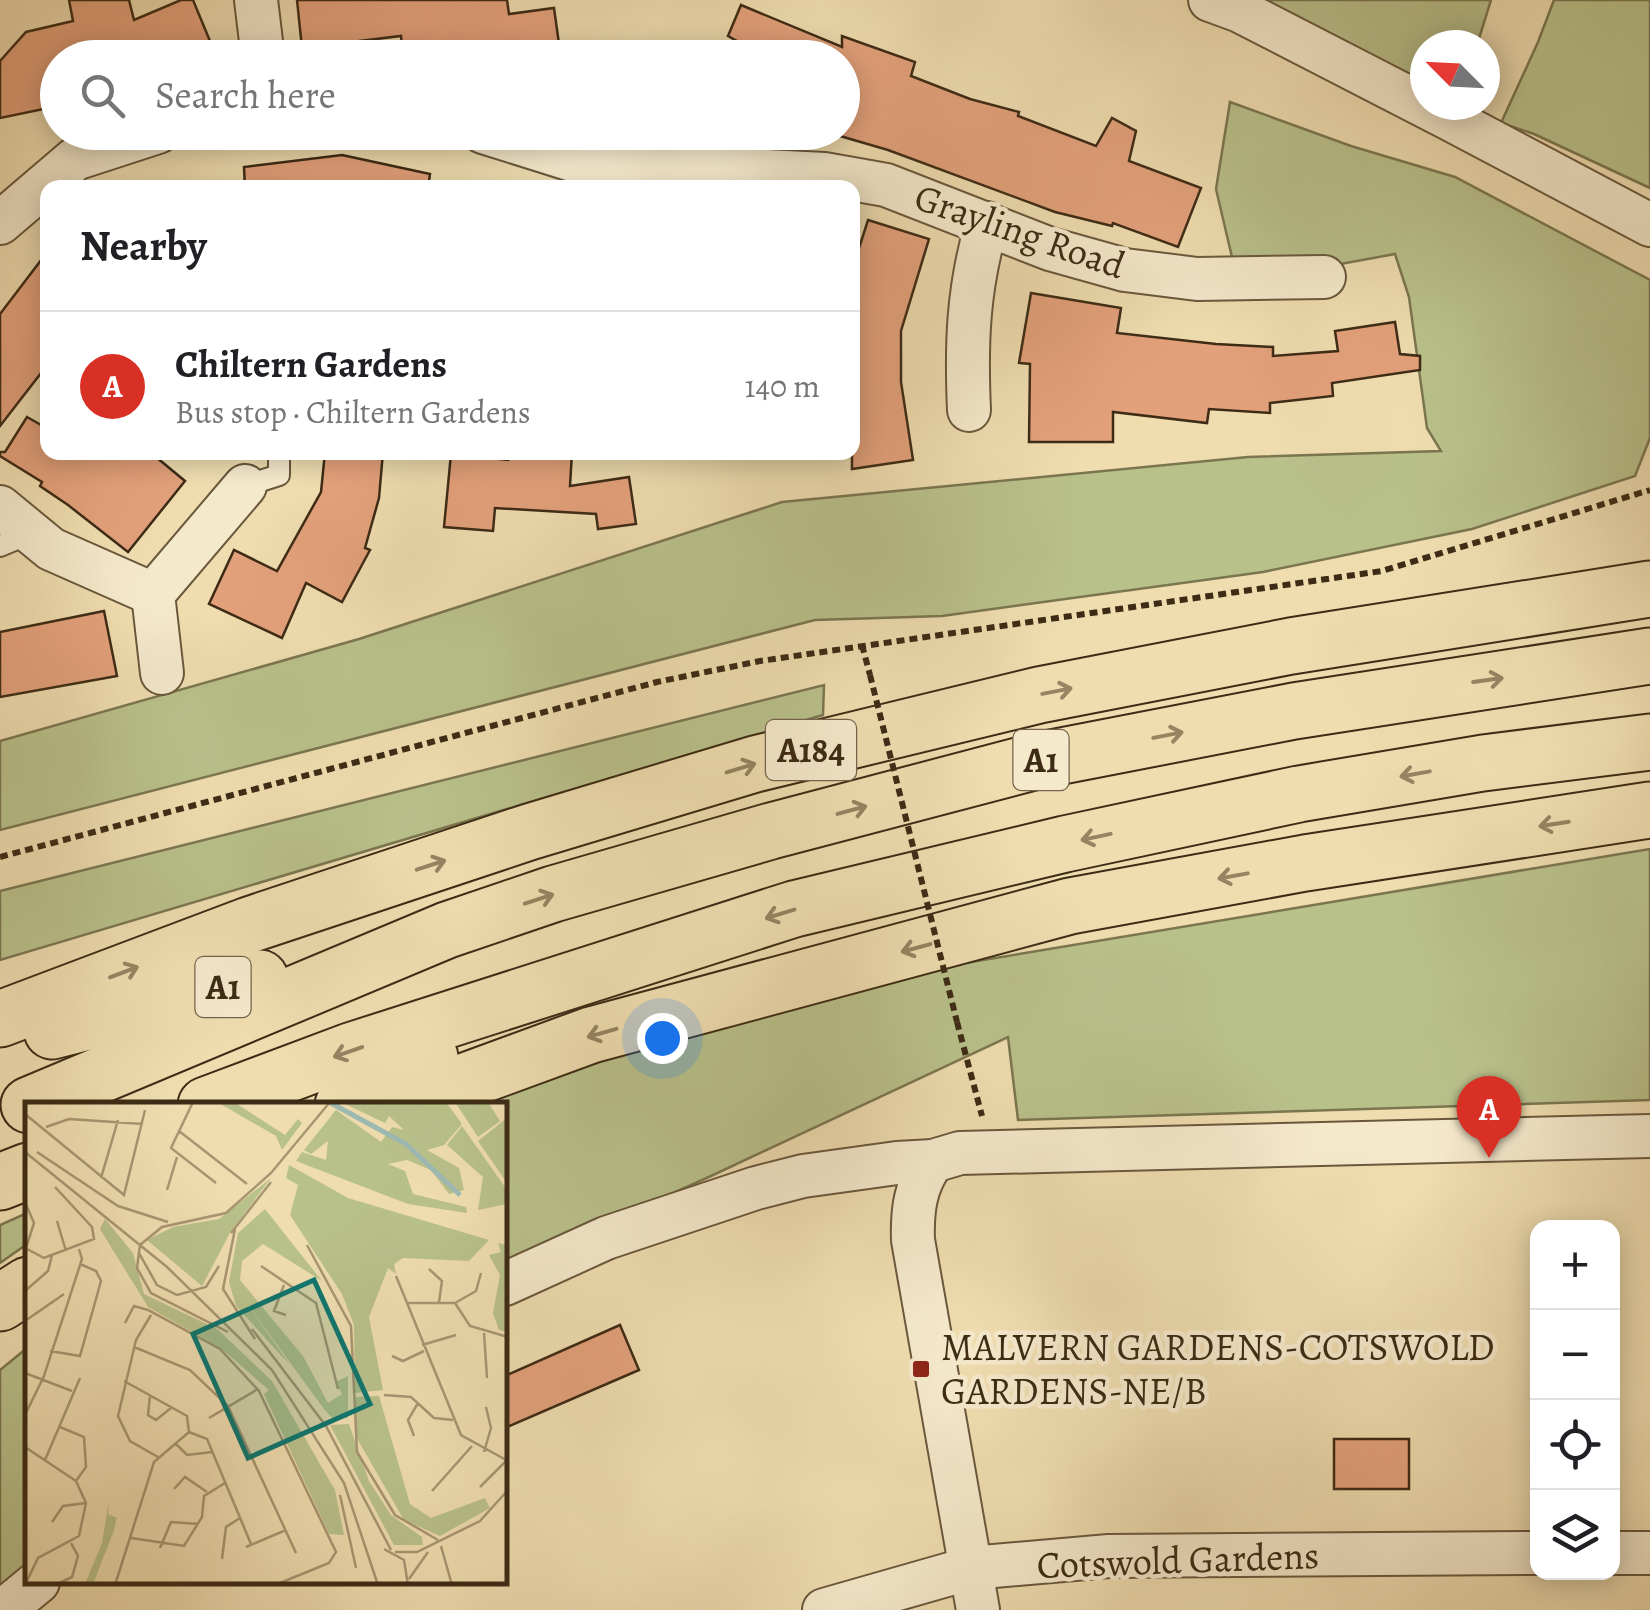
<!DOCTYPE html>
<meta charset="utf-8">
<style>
:root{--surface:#fff;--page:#f2f2f2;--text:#202124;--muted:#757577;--line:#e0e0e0;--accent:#d93025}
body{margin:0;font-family:Alegreya,serif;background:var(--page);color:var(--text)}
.controls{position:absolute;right:30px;bottom:30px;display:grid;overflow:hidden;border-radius:20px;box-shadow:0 5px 25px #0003}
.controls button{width:90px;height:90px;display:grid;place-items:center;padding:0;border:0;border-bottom:2px solid var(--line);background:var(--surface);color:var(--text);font:50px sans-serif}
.compass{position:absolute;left:1410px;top:30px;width:90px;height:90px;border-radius:50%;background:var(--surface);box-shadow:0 5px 25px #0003;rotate:294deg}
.you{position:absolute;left:662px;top:1038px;width:35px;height:35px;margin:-25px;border:8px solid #fff;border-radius:50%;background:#1a73e8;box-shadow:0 0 0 15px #1a73e833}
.badge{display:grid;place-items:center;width:65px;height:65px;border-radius:50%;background:var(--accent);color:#fff;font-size:32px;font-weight:700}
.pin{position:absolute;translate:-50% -82px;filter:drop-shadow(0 2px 5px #0008)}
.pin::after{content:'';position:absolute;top:52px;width:35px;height:30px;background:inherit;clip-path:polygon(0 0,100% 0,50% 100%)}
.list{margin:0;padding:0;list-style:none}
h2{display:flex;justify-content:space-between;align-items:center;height:130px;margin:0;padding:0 40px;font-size:42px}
h2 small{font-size:32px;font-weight:400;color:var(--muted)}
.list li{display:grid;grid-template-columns:65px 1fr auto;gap:30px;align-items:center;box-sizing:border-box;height:150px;padding:0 40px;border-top:2px solid var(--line)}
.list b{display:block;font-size:38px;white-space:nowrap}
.list p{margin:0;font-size:32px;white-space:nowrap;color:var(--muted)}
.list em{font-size:32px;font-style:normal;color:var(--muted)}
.icon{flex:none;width:55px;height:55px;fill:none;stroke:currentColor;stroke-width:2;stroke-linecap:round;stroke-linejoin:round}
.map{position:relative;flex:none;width:1650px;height:1610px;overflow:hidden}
.search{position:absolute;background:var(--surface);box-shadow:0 5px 25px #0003;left:40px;top:40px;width:820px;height:110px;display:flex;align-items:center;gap:25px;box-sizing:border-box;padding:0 35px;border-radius:55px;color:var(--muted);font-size:38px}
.panel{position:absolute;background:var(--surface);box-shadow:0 5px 25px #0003;left:40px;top:180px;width:820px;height:280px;border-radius:20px}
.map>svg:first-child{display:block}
</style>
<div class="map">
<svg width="1650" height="1610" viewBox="0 0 1650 1610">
<rect width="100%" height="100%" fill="#efddb0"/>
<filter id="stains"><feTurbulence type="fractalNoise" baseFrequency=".002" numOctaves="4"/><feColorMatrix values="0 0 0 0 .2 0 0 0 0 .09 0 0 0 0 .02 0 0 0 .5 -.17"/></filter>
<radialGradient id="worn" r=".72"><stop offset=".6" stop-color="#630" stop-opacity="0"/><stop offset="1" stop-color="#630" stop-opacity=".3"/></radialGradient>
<!-- green -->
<g fill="#b9c18b" stroke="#7b7650" stroke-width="2.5">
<polygon points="1205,0 1491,0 1477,45 1425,45 1425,94"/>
<polygon points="1554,0 1650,0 1650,188 1534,134 1501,123 1538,42"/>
<polygon points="1230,102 1351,146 1455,177 1650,280 1650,438 1635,476 1472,529 1263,572 942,616 815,620 0,830 0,741 359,639 782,502 1248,457 1441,451 1427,428 1409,297 1395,254 1335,265 1235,270 1216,189"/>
<polygon points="824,685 823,715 0,960 0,891"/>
<polygon points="1650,849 1650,1100 1018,1120 1008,1037 711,1176 505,1269 505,1105 487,1105 549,1073 917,971"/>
<polygon points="27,1213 27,1244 0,1263 0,1225"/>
<polygon points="27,1348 27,1570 0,1590 0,1370"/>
</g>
<!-- building -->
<g fill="#e3a17b" stroke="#3d2b15" stroke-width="2.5">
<polygon points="69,0 129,0 134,20 181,0 193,0 217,58 58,58 58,106 0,118 0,61 26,32 73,21"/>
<polygon points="297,0 507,0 509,14 554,8 561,58 466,58 465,51 403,58 401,36 302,48"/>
<polygon points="741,5 842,47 842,36 915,62 911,76 970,99 1019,112 1018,116 1096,146 1112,118 1136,131 1129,161 1201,188 1178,247 1113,223 1112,226 1055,212 888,150 840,136 840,132 842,132 842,58 739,58 744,45 728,36"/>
<polygon points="342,155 430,174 428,188 245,188 244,167"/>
<polygon points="868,220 929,239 901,331 901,382 913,460 852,469 852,270"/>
<polygon points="48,251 48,364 0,426 0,314"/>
<polygon points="1031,293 1121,308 1117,333 1216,344 1273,347 1273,356 1338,351 1335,331 1395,322 1400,354 1420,356 1420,370 1332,383 1333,396 1270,403 1270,413 1209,409 1207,423 1113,412 1113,442 1029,442 1030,364 1019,363"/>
<polygon points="27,417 48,429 48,452 150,452 185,481 128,552 68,505 40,486 42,482 0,456 0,452 5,452"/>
<polygon points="325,452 383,452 379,498 365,548 370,550 342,602 306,583 282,638 209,604 234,550 277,571 321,492"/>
<polygon points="509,452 572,452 570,486 629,477 636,524 598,529 596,514 495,508 493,531 444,527 451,454 508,460"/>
<polygon points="104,611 117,676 0,697 0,632"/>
<polygon points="620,1325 639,1370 505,1428 505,1376"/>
<rect x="1334" y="1439" width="75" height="50"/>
</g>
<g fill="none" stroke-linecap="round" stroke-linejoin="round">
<defs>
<g id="lane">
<polyline points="245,486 279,475 279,452"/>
<polyline points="0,546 31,533"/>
</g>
<g id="street">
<polyline points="256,0 263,58"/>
<polyline points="1210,0 1240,11 1448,118 1650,225"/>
<polyline points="483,132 585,164 617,170 766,171 824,174 886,185 1050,249 1125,270 1197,279 1324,277"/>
<polyline points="0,223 75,159 158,132"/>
<path d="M969,410C966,342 968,289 987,223"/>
<polyline points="0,507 51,549 153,594 245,486"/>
<polyline points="153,594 162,673"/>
<path d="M933,1161C915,1185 912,1211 913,1240L978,1610"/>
<polyline points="505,1284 606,1238 756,1188 803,1176 897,1163 933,1161 960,1153 1650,1136"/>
<polyline points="1612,1553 1650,1553"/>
<polyline points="4,1610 38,1582"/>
<polyline points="824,1610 971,1568 1109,1556 1538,1553"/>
</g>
<g id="highway">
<polyline points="0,1019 249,925 529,832 755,764 1039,695 1291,646 1650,589"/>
<polyline points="52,1031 260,978"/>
<polyline points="29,1105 447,930 553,894 771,831 1041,760 1294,711 1650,656"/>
<polyline points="206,1105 350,1051 794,909 1065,844 1299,794 1483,763 1650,742"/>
<polyline points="343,1105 430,1057"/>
<polyline points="400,1105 591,1035 1070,906 1305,863 1650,810"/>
<polyline points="0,1182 28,1171"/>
<polyline points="0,1303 28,1285"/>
</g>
</defs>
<!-- lane casing -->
<use href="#lane" stroke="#6a583c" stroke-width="24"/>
<!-- street casing -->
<use href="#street" stroke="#6a583c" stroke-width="46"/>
<!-- highway casing -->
<use href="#highway" stroke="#3d2b15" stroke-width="59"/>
<!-- path -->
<g stroke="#3d2b15" stroke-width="6" stroke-dasharray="8 5" stroke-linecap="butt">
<polyline points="862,645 870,675"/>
<polyline points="0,857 657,682 760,661 1382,571 1650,490"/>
<polyline points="957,1022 982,1116"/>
</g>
<!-- lane -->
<use href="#lane" stroke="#f5e9cc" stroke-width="20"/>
<!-- street -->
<use href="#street" stroke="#f5e9cc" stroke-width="42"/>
<!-- highway -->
<use href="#highway" stroke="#efddb0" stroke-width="55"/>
<!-- path-bridge -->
<polyline stroke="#3d2b15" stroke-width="6" stroke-dasharray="8 5" stroke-linecap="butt" points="870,675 957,1022"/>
</g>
<!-- one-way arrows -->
<defs><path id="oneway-shaft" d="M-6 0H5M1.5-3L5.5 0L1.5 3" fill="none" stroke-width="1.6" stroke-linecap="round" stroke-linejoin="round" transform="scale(2.5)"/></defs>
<g stroke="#968462">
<use href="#oneway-shaft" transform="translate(1488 680) rotate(-8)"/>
<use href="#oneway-shaft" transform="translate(1057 691) rotate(-11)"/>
<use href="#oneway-shaft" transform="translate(1168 735) rotate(-11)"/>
<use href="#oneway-shaft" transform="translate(741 768) rotate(-17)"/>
<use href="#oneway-shaft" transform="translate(1415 774) rotate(170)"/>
<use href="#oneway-shaft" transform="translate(852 810) rotate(-15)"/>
<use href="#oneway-shaft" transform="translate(1554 824) rotate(171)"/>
<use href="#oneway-shaft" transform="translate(1096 837) rotate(168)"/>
<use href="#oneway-shaft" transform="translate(431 865) rotate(-18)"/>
<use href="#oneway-shaft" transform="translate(1233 876) rotate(170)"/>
<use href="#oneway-shaft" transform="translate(539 899) rotate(-18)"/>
<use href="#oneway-shaft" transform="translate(780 914) rotate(163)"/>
<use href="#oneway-shaft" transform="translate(916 948) rotate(165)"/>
<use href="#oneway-shaft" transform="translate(124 972) rotate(-21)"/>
<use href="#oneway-shaft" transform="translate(602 1033) rotate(164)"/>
<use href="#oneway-shaft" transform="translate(348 1052) rotate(161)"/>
</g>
<!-- markers -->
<rect fill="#8f2418" stroke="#f5e9cc" stroke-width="4" x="911" y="1359" width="20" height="20" rx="5"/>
<g text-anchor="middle" stroke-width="9" stroke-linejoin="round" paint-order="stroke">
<!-- shield labels -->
<g fill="#f5e9cc" stroke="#74644c" stroke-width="2.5">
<rect x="766" y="720" width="90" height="60" rx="8"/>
<rect x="1013.5" y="730" width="55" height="60" rx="8"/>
<rect x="195.5" y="957" width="55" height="60" rx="8"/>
</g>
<g font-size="35" font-weight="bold" fill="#3d2b15">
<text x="811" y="762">A184</text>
<text x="1041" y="772">A1</text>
<text x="223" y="999">A1</text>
</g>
<!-- street labels -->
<g font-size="38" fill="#3d2b15" stroke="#f5e9cc">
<text transform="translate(1020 231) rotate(19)" y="13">Grayling Road</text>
<text transform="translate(1178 1560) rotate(-2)" y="13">Cotswold Gardens</text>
</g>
<!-- poi labels -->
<g font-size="38" fill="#3d2b15" stroke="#f5e9cc" text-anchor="start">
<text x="941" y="1360">MALVERN GARDENS-COTSWOLD<tspan x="941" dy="44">GARDENS-NE/B</tspan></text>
</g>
</g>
<!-- overview -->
<g transform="translate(25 1102)">
<rect width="482" height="482" fill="#efddb0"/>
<path d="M192,0H209L260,33L273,17L277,21L257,48L251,34ZM316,0H421L437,22L419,43L402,48L434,66L439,88L424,92L406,68L382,58L363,62L380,69L388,92L441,105L442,111L383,102L271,59L277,50L301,58L303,39L286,52L279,48L311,8L356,40L367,25L379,28L364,14L360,21ZM430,0H463L475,19L453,35ZM482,16V81L453,39ZM437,24L482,88V102L453,108L458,75L422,43ZM264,63L323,96L464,138L444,159L378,156L369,162L371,172L363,166L344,215L358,288L330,291L329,223L317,192L265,113L273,83L261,76ZM246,76L206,129L177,184L122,138L148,125L194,117ZM240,107L297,179L238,142L217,159L215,178L278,254L303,301L317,292L310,280L323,274V316L308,317L299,307L215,192L265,263L211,204L204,180L213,131ZM80,117L108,151L119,192L192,227L247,279L310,388L319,433L304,432L239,292L244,288L197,247L123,205L75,127ZM473,141L482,143V230L474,228L468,211L475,173L464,153L476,150ZM354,294L385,402L406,416L460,396L465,406L415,434L379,418L330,333V295ZM324,322L344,379L366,413L397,435L398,443H369L305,323ZM84,398L83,412L92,416L88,431L68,482H60L77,441Z" fill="#b9c18b"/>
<path fill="none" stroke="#9cbab4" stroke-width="5" d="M304,0L381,42L435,93"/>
<path fill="none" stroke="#a89672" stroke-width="2.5" d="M168,0L146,46L191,81M0,12L99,93L120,8M21,25L44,17L118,22M154,29L222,82M0,50L142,165L247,268L319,381L353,483M12,50L93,104L143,120M76,76L93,18M142,88L152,55M0,100L9,121L0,149M32,119L41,149M210,127L198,187L230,237M206,131L246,80M282,143L326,224L332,350L370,413L413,438M2,147L19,156L69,137L67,125L30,85M114,151L132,183L152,193L181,185L194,164M236,164L291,201L313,287M404,167L417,179L414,200M371,174L436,333L483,359M259,183L249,209L261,213M0,189L23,169L27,153M381,201H430L445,224L483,235M430,201L451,189L456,171M126,213L111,238L93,314L105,339L133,355M0,219L39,192M100,221L109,204L123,208L195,247L234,289L311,450L304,461L250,483M227,227L301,324L366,448M203,230L126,191L112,166L115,143L137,125L201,111L246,71L305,0M459,231L462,276M397,243L431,233M109,245L165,268L203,304L271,451M25,249L55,254L76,179L71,169L55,162M367,254L378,259L399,249M0,271L47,289M99,279L162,314L164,330M125,293L123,313L131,318L146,306M359,293L386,295L409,316L428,318M0,313L19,274L57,157L54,147M184,316L233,287M35,325L59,335L61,365L51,379M164,330L182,337L226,442M389,334L383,318L393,301M150,341L162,353L187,350M0,345L51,379L61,401L54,434L13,456L0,483M459,350L466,326L461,305M20,358L55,276M455,385L481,359M149,387L160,375L182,390M407,389L447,344M315,393L331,466M27,420L38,404L61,401M106,436L159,444L177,415L179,394L200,381M416,444L427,483M221,445L261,428M135,446L146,420L174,422M359,447L379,458L383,483M370,450H392L455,419L483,388M197,457L201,425L215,416M384,477L403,450M30,483L47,475L53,454L46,441M90,483L129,360L164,330"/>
<path fill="#0f766e" fill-opacity="0.15" stroke="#0f766e" stroke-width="5" d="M289,178L345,302L223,356L168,232Z"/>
<rect width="482" height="482" fill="none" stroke="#3d2b15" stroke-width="5"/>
</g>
<rect width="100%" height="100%" filter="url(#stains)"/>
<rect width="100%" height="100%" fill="url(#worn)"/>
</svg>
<div class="controls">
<button>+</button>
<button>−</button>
<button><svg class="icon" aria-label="locate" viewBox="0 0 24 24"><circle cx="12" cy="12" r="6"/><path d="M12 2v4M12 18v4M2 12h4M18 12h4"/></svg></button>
<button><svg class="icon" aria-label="layers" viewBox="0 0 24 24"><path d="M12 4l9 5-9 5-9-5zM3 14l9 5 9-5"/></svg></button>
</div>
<svg class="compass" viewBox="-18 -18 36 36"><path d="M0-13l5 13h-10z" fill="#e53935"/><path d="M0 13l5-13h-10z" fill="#757577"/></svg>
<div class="you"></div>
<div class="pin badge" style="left:1489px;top:1158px">A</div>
<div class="search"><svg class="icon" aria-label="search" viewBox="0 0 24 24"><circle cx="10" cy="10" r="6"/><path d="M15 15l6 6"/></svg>Search here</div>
<section class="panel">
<h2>Nearby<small></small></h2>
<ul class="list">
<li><span class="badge">A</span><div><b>Chiltern Gardens</b><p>Bus stop · Chiltern Gardens</p></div><em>140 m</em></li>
</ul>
</section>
</div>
